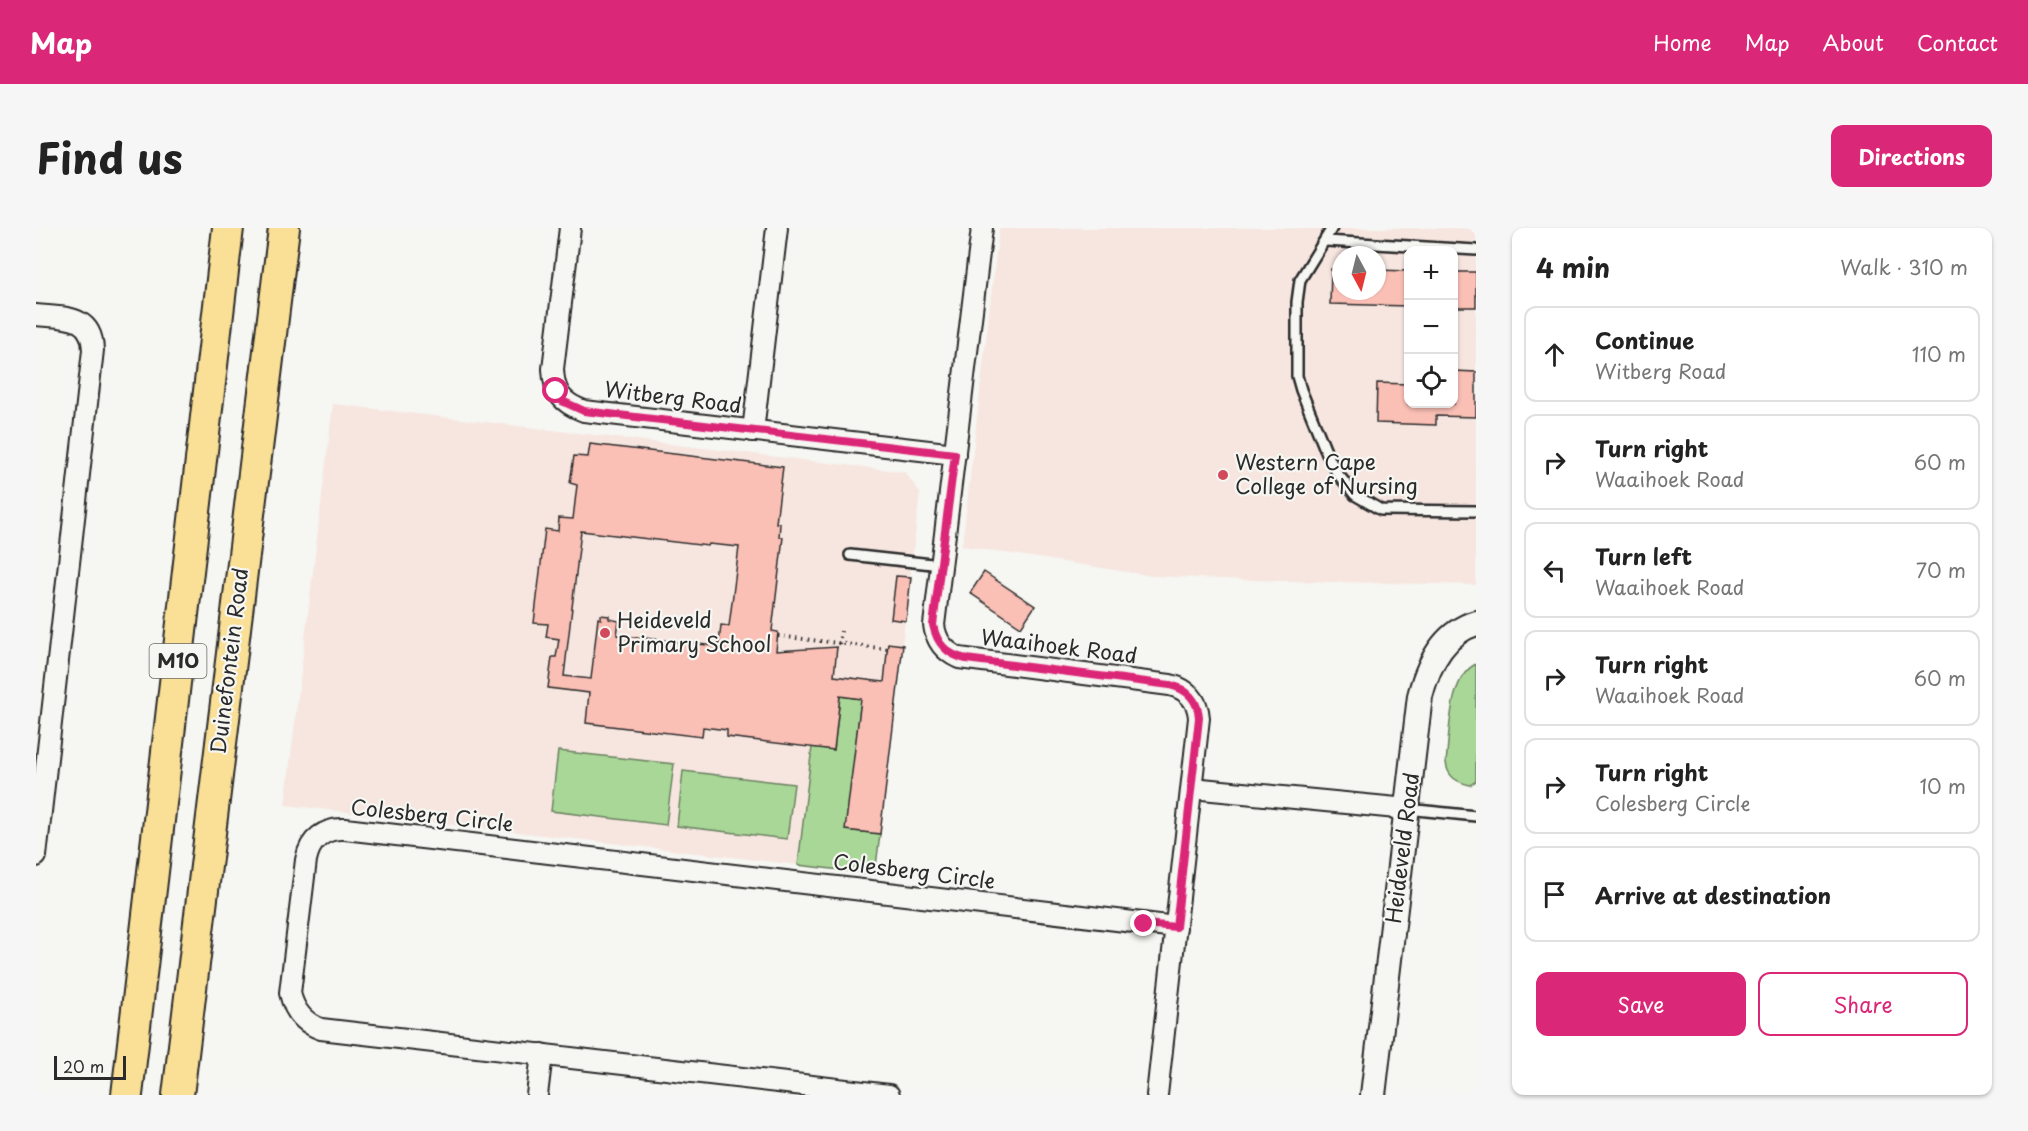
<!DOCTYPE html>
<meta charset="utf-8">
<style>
:root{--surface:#fff;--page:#f6f6f6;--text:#222;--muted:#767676;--line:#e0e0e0;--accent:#db2777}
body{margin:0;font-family:"Playpen Sans",sans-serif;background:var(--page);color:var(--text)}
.controls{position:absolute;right:18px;top:18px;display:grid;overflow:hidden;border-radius:12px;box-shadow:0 2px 4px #0004}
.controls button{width:54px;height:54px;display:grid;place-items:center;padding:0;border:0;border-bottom:2px solid var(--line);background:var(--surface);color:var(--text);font:30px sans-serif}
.compass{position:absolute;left:1296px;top:18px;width:54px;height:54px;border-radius:50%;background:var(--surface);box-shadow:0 2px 4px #0004;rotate:173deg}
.scale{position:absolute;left:18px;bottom:15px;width:72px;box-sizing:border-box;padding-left:6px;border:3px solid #2b2b2b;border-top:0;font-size:16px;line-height:21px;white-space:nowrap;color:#2b2b2b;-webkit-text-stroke:4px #f6f6f2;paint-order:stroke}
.stop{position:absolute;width:18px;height:18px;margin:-14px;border:4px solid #db2777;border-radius:50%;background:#fff}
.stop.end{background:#db2777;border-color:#fff;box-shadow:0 2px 6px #0008}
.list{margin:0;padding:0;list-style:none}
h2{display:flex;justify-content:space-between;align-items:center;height:78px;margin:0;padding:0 24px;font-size:26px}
h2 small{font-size:20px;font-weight:400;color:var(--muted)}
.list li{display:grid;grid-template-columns:39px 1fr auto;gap:18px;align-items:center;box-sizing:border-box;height:96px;margin:0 12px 12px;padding:0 12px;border:2px solid var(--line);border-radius:12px}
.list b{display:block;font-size:22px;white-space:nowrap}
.list p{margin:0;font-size:20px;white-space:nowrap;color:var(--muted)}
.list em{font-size:20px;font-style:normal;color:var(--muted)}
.actions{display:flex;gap:12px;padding:18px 24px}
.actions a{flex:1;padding:14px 0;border:2px solid var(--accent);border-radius:12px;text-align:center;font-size:21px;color:var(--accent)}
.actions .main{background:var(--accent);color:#fff}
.icon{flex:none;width:33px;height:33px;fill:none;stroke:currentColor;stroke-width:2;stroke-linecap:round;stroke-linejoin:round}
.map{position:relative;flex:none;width:1440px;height:867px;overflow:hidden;border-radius:12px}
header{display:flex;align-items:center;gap:36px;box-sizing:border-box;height:84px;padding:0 30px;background:var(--accent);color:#fff}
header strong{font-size:28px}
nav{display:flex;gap:33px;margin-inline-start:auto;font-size:21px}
.intro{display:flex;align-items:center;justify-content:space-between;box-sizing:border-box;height:144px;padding:0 36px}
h1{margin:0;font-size:42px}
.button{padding:15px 27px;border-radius:12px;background:var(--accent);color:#fff;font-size:21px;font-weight:700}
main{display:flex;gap:36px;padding:0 36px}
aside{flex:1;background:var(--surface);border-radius:12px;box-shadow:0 2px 4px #0004}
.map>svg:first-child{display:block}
</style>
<header>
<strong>Map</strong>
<nav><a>Home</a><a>Map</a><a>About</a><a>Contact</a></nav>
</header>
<div class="intro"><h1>Find us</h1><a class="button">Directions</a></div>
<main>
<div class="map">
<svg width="1440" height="867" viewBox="0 0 1440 867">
<rect width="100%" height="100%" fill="#f6f6f2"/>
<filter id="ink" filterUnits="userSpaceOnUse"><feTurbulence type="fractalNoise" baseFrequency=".0167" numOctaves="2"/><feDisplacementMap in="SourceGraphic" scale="12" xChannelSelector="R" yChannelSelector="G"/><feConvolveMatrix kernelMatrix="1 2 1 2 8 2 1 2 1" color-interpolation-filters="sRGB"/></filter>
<g filter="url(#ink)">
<!-- built -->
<g fill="#f7e6e0" fill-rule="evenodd">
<path d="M963,0H1440V357L1208,352L1116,348L926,318ZM1372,22H1418V176H1372ZM1305,27H1341V63H1305Z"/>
<polygon points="297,176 869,244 884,265 839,646 249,577"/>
</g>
<!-- green -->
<g fill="#a9d797" stroke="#6a8161" stroke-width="1.5">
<path d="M1440,436V553L1434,557C1421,554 1411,549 1410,534C1414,507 1412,449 1440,436Z"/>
<polygon points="804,468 825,471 810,602 844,606 839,646 762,637 776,519 798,522"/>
<polygon points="522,523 638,536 630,597 515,583"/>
<polygon points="647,543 758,556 751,611 641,598"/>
</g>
<!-- building -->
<g fill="#fabfb5" stroke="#2b2b2b" stroke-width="1.5" fill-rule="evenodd">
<polygon points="1295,41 1305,41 1305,63 1341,63 1341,42 1372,43 1372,78 1294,76"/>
<rect x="1418" y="44" width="22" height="35"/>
<polygon points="1418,143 1440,144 1440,189 1400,188 1400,197 1340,195 1341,155 1372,156 1372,176 1418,176"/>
<path d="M554,216L747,239L740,295L744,296L743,309H747L736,403L742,404L740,423L801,419L798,448L848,454L852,415L867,417L844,606L809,602L825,471L804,468L798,522L691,509V502L667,499L666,509L550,495L553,465L512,460L516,429H520L523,411L510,409L512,396L498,395L509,301L522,303L523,290L537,291L541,257L534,255L538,228L552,229ZM545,303L672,318L673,316L703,319L693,398L685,397L683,416H681L680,418L581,407L583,393L573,391V388L565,387V391L562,390L555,451L528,448Z"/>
<polygon points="948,344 999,378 985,399 934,365"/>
<polygon points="860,348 875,349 870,393 855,391"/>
</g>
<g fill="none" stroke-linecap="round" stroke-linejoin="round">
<defs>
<g id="service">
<polyline points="1296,0 1264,52 1261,74 1261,148 1265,162 1291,226 1301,245 1319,267 1345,282 1440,283"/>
<polyline points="1290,13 1440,22"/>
<polyline points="814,327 905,337"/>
<polyline points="1371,581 1440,588"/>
</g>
<g id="minor">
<path d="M534,0L517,141C518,165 526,175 548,183L919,226"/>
<path d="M946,0L898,397C900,413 908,423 923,430L1134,457C1151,461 1162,472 1163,490L1121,867"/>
<path d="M0,87C28,90 56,86 57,122L0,628"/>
<polyline points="717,203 741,0"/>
<polyline points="1156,560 1371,581"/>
<polyline points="501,867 506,826"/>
<path d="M853,867L285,801C268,795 258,783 254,765L270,632C274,611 289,600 309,601L1140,699"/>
</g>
<path id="tertiary" d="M1337,867L1384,468C1392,437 1407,405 1440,395"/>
<g id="primary">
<polyline points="91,867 192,0"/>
<polyline points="142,867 248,0"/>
</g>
</defs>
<!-- service casing -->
<use href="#service" stroke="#2b2b2b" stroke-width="14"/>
<!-- minor casing -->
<use href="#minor" stroke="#2b2b2b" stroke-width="24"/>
<!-- tertiary casing -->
<use href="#tertiary" stroke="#2b2b2b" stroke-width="28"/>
<!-- primary casing -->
<use href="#primary" stroke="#2b2b2b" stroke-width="34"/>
<!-- path -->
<g stroke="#2b2b2b" stroke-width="4" stroke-dasharray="1.5 4.5" stroke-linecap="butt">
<polyline points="742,408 852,421"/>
<polyline points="803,416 805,403"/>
</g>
<!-- service -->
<use href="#service" stroke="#f6f6f2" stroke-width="9"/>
<!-- minor -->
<use href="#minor" stroke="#f6f6f2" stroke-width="20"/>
<!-- tertiary -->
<use href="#tertiary" stroke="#f6f6f2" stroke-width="24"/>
<!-- primary -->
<use href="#primary" stroke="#fadf96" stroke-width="30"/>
</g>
</g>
<g fill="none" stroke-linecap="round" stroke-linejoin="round" filter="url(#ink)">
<!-- route -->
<path stroke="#db2777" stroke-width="8" d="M520,163L526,173L548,183L919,226L897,397C901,416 911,427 930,431L1134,457C1151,461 1162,472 1163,490L1140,699L1108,696"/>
</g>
<!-- markers -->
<g fill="#d1495b" stroke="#f6f6f2" stroke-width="2">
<circle cx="1187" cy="247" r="6"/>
<circle cx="569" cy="405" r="6"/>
</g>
<g text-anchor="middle" stroke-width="4.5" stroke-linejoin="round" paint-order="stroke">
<!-- shield labels -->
<rect fill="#f6f6f2" stroke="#686867" stroke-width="1.5" x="113.5" y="416" width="57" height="34" rx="4.5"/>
<g font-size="20" font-weight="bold" fill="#2b2b2b">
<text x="142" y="440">M10</text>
</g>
<!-- street labels -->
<g font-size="21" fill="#2b2b2b" stroke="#f6f6f2">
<text transform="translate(637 170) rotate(7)" y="7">Witberg Road</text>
<text transform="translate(1023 419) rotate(7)" y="7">Waaihoek Road</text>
<text transform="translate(194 433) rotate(-83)" y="7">Duinefontein Road</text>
<text transform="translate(396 588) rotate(6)" y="7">Colesberg Circle</text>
<text transform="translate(1367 620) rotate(-83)" y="7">Heideveld Road</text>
<text transform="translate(878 644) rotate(7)" y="7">Colesberg Circle</text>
</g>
<!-- poi labels -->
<g font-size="21" fill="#2b2b2b" stroke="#f6f6f2" text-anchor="start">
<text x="1199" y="242">Western Cape<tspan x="1199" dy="24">College of Nursing</tspan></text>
<text x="581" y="400">Heideveld<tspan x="581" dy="24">Primary School</tspan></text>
</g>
</g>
</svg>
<div class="controls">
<button>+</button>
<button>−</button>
<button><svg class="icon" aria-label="locate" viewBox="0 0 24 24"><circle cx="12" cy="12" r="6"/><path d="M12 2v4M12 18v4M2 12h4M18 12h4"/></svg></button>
</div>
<svg class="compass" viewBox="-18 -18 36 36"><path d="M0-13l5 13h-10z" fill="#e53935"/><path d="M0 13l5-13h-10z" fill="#767676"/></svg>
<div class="scale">20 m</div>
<div class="stop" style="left:520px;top:163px"></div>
<div class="stop end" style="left:1108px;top:696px"></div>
</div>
<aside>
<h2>4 min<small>Walk · 310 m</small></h2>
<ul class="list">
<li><svg class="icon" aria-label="ahead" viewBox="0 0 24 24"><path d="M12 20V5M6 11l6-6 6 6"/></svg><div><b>Continue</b><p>Witberg Road</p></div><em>110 m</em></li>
<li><svg class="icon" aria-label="right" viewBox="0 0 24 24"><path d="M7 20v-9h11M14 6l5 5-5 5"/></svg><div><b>Turn right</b><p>Waaihoek Road</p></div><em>60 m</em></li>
<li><svg class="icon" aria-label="left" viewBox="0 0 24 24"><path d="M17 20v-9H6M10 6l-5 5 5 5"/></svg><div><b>Turn left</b><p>Waaihoek Road</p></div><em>70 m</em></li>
<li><svg class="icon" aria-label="right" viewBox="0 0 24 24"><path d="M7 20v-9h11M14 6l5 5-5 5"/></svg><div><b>Turn right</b><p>Waaihoek Road</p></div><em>60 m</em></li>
<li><svg class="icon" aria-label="right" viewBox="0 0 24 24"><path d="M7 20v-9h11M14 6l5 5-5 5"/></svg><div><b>Turn right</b><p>Colesberg Circle</p></div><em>10 m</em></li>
<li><svg class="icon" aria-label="arrive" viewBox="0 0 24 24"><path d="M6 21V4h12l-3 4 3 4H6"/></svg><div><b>Arrive at destination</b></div></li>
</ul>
<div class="actions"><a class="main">Save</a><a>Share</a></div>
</aside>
</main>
